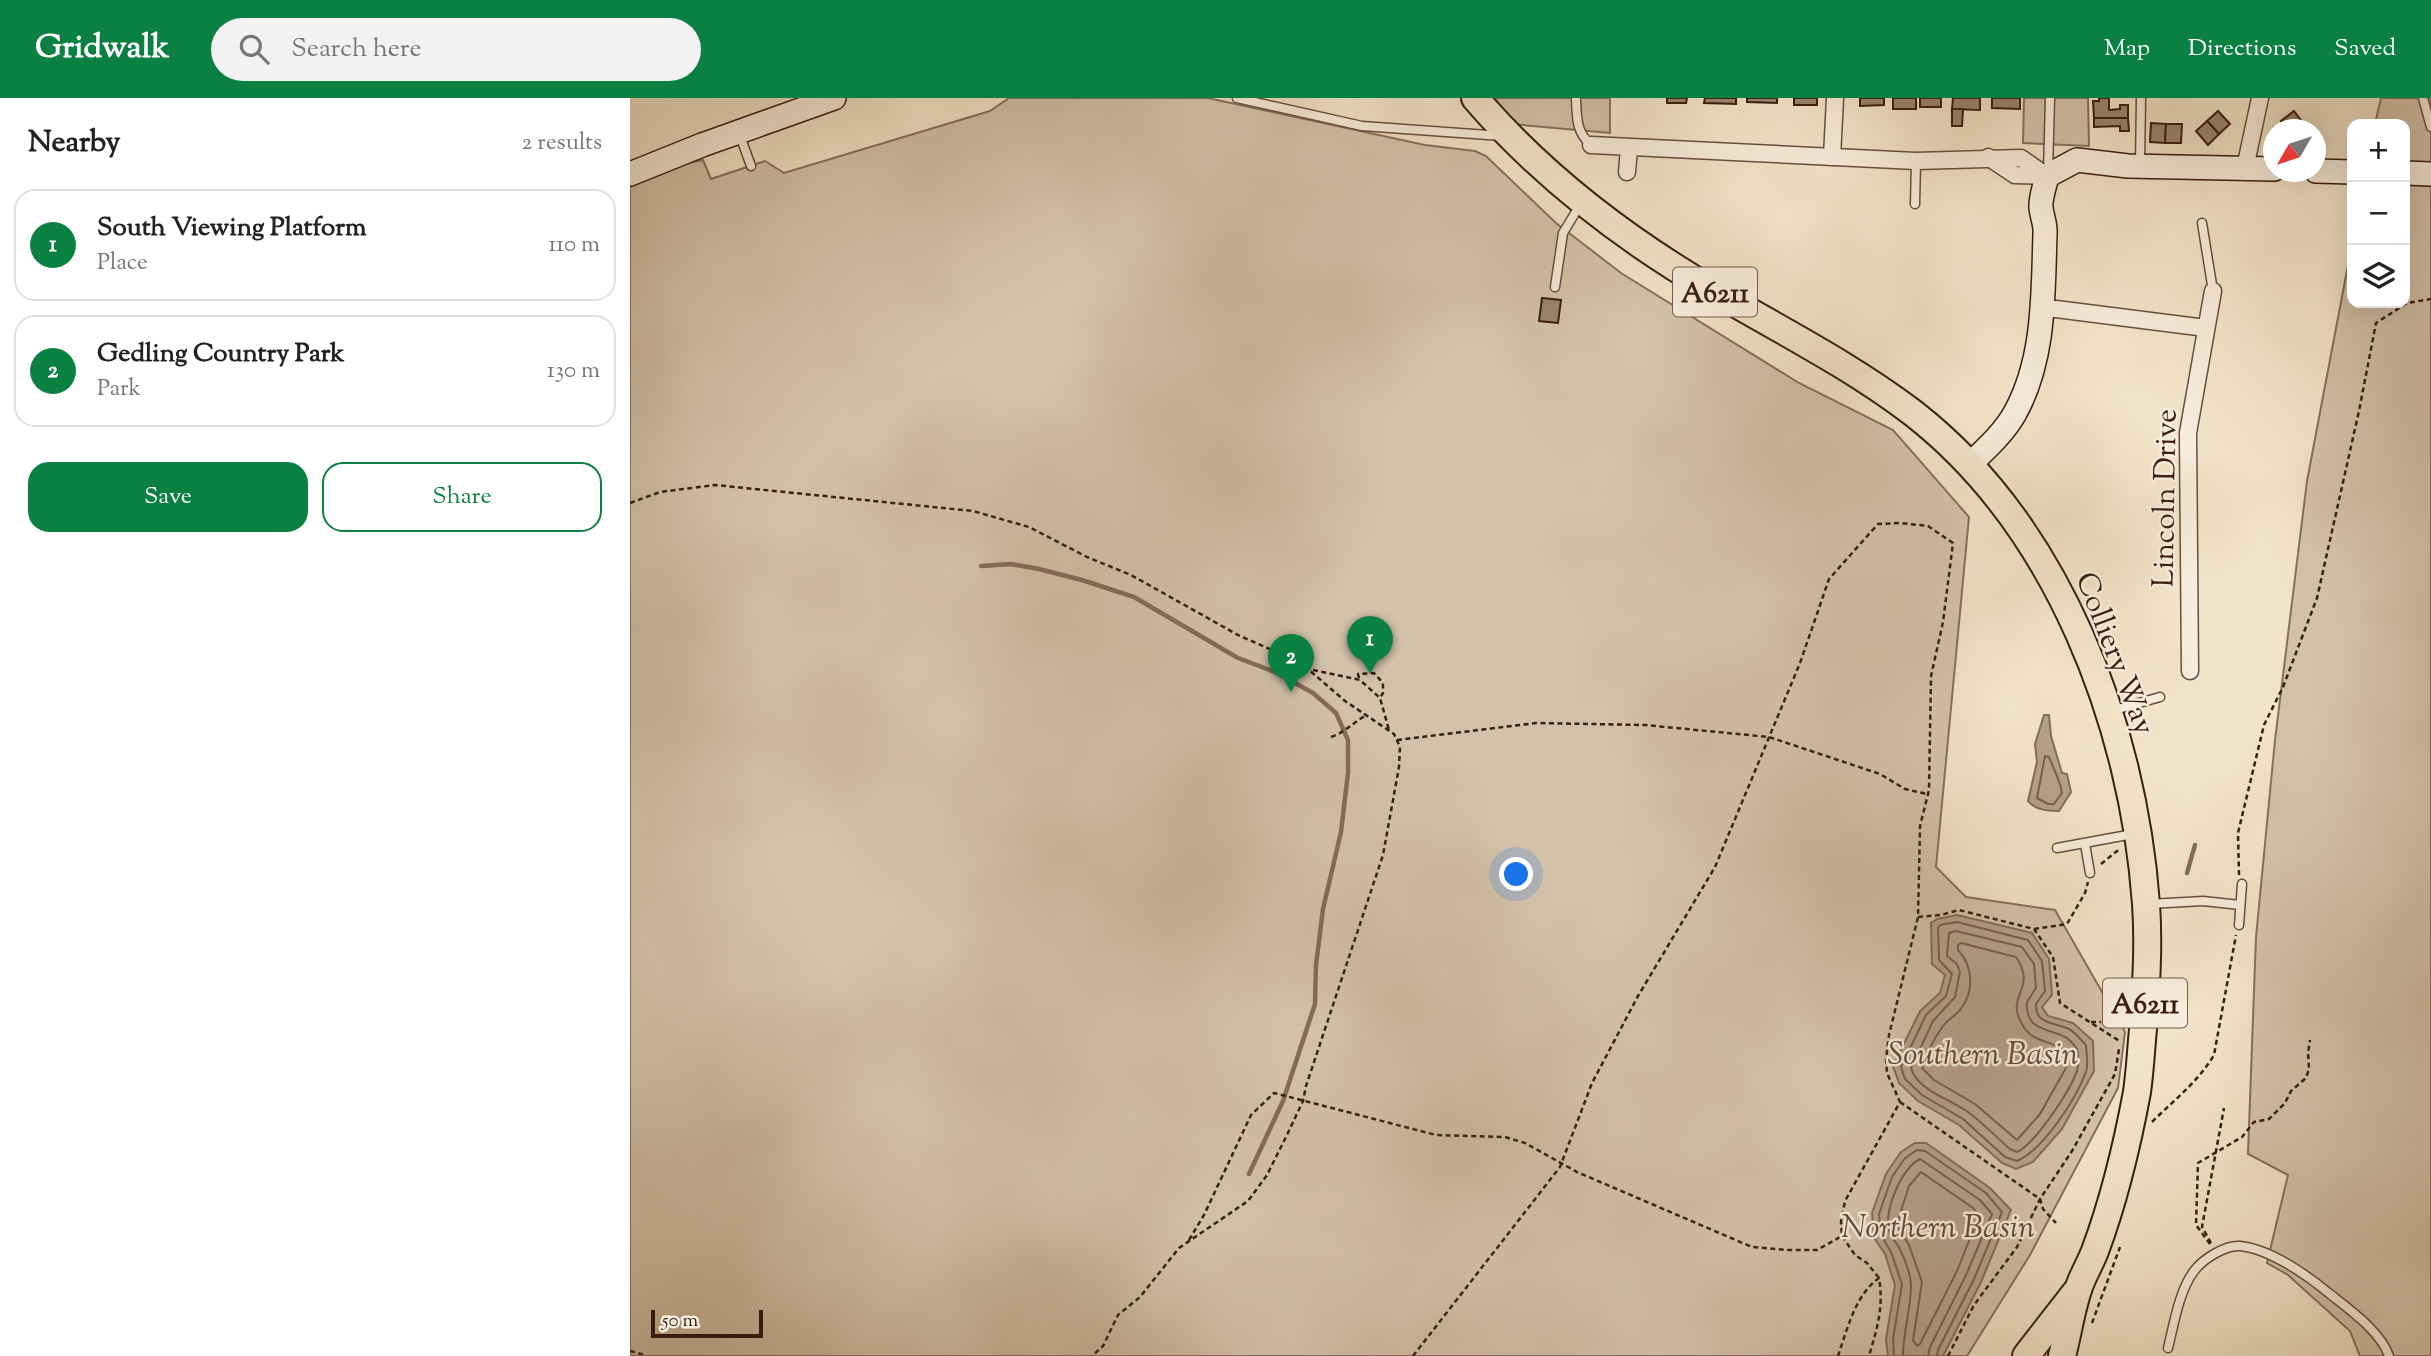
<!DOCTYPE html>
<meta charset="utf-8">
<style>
:root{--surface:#fff;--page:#f2f2f2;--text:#222;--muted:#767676;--line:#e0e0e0;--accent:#0b8043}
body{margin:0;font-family:"Sorts Mill Goudy",serif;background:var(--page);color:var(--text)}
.controls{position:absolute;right:21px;top:21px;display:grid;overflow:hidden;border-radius:14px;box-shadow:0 7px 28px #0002}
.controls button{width:63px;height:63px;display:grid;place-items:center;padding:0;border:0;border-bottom:2px solid var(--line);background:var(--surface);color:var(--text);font:35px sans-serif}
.compass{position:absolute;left:1633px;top:21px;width:63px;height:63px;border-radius:50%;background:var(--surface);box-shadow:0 7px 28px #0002;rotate:231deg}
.scale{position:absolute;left:21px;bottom:18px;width:112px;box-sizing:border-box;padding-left:7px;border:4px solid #3b1c10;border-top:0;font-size:19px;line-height:24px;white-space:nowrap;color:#3b1c10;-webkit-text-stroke:5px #f7eddc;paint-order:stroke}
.you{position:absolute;left:887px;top:777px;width:24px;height:24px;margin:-18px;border:5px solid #fff;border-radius:50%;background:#1a73e8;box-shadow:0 0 0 10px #1a73e833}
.badge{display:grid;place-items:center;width:46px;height:46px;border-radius:50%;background:var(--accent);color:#fff;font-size:23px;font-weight:700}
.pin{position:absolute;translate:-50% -58px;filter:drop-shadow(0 2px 4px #0008)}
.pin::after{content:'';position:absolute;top:37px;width:24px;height:21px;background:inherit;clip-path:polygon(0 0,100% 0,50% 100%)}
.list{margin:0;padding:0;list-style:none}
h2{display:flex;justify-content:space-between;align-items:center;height:91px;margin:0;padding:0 28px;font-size:30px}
h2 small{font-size:23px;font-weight:400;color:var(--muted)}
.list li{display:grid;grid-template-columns:46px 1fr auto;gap:21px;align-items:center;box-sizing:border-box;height:112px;margin:0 14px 14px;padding:0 14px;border:2px solid var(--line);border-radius:21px}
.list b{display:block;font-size:26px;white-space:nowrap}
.list p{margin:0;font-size:23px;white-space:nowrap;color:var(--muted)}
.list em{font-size:23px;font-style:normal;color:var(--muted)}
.actions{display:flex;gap:14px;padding:21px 28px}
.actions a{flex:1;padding:16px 0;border:2px solid var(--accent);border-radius:21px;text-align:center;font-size:24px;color:var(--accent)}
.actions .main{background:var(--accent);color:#fff}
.icon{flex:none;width:38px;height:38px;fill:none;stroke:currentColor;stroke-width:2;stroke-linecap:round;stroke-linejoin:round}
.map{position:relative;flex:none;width:1801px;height:1258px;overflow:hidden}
header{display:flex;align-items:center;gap:42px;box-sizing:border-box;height:98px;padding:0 35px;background:var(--accent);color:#fff}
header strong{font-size:33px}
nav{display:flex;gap:38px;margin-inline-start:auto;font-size:24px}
.search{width:490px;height:63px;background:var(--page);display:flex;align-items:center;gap:18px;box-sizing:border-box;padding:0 24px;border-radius:38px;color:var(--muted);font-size:26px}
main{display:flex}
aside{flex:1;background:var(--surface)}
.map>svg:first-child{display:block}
</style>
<header>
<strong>Gridwalk</strong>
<div class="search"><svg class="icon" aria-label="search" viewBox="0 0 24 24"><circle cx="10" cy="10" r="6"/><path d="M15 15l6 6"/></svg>Search here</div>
<nav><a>Map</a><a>Directions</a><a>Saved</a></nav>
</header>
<main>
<aside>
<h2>Nearby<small>2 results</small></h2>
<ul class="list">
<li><span class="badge">1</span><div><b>South Viewing Platform</b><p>Place</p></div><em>110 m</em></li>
<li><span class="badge">2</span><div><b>Gedling Country Park</b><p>Park</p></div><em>130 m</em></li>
</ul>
<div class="actions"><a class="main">Save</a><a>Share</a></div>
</aside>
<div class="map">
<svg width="1801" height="1258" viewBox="0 0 1801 1258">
<rect width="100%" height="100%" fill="#f2e4c9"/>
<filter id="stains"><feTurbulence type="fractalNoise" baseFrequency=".00286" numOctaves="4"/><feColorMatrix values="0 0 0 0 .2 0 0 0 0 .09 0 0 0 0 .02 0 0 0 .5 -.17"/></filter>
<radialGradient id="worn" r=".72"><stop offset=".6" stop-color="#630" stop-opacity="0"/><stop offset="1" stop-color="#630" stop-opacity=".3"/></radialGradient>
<!-- green -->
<g fill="#d3c2aa" stroke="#876f5d" stroke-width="2">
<polygon points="379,0 578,0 795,47 845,53 856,58 926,125 991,175 1169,285 1263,332 1339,419 1306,769 1336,799 1425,812 1495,934 1488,990 1400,1157 1337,1258 0,1258 0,89 52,66 73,62 81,81 135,63 154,75 360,13"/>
<polygon points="865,0 980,0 980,35 881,26"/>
<polygon points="1394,0 1458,0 1459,48 1393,45"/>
<polygon points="1751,0 1801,0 1801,65 1775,64 1775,26 1745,26"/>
<polygon points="1775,82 1801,83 1801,1258 1730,1258 1720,1233 1658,1177 1637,1165 1658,1077 1618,1056 1626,839 1645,642 1677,383 1722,146 1722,205 1775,205"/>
</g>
<!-- water -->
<g fill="#b4a08a" stroke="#846b59" stroke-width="2">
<path d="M1414,617H1419L1421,638L1432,675L1437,676L1441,694L1429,713C1417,713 1406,712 1398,703L1407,664L1405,646Z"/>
<polygon points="1327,817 1402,835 1419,861 1422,897 1412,909 1418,918 1443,925 1463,943 1464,973 1432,1031 1403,1064 1386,1071 1372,1065 1329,1027 1288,1003 1269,985 1263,968 1290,913 1310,895 1315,877 1302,866 1301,825 1307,821"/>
<polygon points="1285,1045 1296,1045 1360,1090 1381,1112 1351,1184 1313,1258 1258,1258 1256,1241 1265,1187 1255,1156 1244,1140 1242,1115 1256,1076 1271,1054"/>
</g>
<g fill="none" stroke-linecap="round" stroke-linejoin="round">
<!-- shore -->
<g stroke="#785e4d" stroke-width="2">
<path d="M1415,658L1419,659C1424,672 1430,682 1432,695L1424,706H1418L1407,700Z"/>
<path d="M1327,824L1398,842L1412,863L1415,893L1406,906C1405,927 1425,924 1439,931C1445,934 1451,942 1456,947C1456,955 1459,966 1456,974C1446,1001 1413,1052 1387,1063L1375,1059L1333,1021L1292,997L1275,981L1271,969L1296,917L1316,898L1322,876L1309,862L1308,830L1310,827Z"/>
<path d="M1326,833L1392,849L1404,866L1406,890L1397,904C1395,933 1418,930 1435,939C1440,941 1444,947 1447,951C1448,956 1449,963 1448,968C1446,986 1404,1047 1387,1054L1380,1051C1366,1039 1353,1025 1338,1014C1320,1001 1288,993 1281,970L1303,923L1325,899L1330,874L1327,866L1317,858L1319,835Z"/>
<path d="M1331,845L1386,859C1409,893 1371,897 1395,931C1406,946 1425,942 1437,956V968L1410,1016L1387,1042L1345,1006L1304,982L1292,970C1296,958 1303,942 1311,931C1315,923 1324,919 1330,912C1345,893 1343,868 1328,852V847Z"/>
<polygon points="1291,1074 1343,1110 1349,1118 1327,1173 1290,1246 1287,1248 1283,1242 1292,1184 1279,1147 1269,1131 1269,1119 1279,1088"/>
<polyline points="1264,1258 1263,1241 1272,1186 1261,1154 1251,1137 1249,1116 1262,1079 1275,1060 1287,1052 1295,1053 1356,1095 1372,1114 1344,1181 1308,1252 1307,1258"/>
<path d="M1273,1258C1273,1234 1281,1211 1281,1188C1281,1176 1273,1156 1267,1146C1264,1142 1260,1138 1259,1132C1254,1111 1272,1070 1290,1061L1350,1102L1362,1116L1336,1177L1300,1249L1298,1258"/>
</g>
<!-- stream -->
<g stroke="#846b59" stroke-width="4.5">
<polyline points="351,468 381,466 409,471 452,482 504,499 608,560 645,574 683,595 706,615 718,642 718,675 711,734 693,811 686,867 685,906 653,1003 619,1076"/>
<polyline points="1557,775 1565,747"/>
</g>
</g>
<!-- building -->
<g fill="#9a8470" stroke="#3b1c10" stroke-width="2">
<polygon points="1037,0 1057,0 1056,5 1037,5"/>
<polygon points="1075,0 1106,0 1106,6 1074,5"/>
<polygon points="1117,0 1147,0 1147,5 1117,4"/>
<rect x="1164" y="0" width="23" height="7"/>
<polygon points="1230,0 1254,0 1254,7 1230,8"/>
<rect x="1263" y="0" width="23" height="11"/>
<rect x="1290" y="0" width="21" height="9"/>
<polygon points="1323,0 1350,0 1350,12 1322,11"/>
<polygon points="1362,0 1390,0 1390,11 1362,10"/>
<polygon points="1469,0 1479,0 1479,12 1490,11 1490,7 1498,7 1498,20 1464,20 1463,3 1469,3"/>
<polygon points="1322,11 1333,11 1332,28 1322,28"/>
<polygon points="1588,13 1600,26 1589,36 1577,23"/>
<polygon points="1664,13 1673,25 1664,32 1657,32 1651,23"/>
<polygon points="1464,20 1498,20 1499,33 1490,33 1490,28 1464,29"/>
<polygon points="1577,23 1589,36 1578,47 1566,33"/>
<polygon points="1521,25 1536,26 1535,45 1520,44"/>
<polygon points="1536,26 1552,26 1551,45 1535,45"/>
<polygon points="912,200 931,202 928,225 909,223"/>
</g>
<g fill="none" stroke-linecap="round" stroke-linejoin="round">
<defs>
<g id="lane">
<polyline points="607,0 732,28 872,38"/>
<polyline points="1793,0 1801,29"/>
<path d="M946,1C947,20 946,34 961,47"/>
<polyline points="109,35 121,68"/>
<polyline points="1510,67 1511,0"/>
<polyline points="1418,75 1420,0"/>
<polyline points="1285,106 1286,63"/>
<polyline points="1572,125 1583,193"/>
<polyline points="925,189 933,135 950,107"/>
<polyline points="1481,613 1530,599"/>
<polyline points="1455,746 1460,775"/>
<polyline points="1427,750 1503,736"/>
<polyline points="1519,806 1573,803 1610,807"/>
<polyline points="1609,827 1612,786"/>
<path d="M1538,1250C1544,1226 1549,1193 1564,1173C1573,1161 1595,1147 1610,1148C1640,1151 1677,1177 1700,1196C1719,1211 1751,1234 1759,1258"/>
</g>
<g id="street">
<polyline points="961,47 1286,63 1391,60 1417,78"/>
<polyline points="1202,59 1205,0"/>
<polyline points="1358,59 1385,77 1416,78"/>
<polyline points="1615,70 1630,0"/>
<polyline points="997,74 999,50"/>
<polyline points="1412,211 1426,211 1576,230"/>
<polyline points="1560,573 1558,335 1583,193"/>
</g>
<g id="secondary">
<polyline points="1686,73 1722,74"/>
<polyline points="1775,75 1801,76"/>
<polyline points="0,76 72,47 204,0"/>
<path d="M1339,367C1355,352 1374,335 1385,315C1415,261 1413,196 1415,136C1416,127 1412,119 1411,110C1410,100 1415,88 1417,78L1447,62L1498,68L1644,71"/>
</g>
<g id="primary">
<path d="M845,0C912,78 993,140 1082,192C1150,232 1220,267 1283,315C1428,428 1503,626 1516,806C1519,848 1516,890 1513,931C1511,952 1510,973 1507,994C1497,1048 1484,1102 1465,1153C1460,1166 1453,1177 1449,1189C1441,1211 1438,1236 1432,1258"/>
<polyline points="1396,1258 1445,1195"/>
</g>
</defs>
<!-- lane casing -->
<use href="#lane" stroke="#694e3e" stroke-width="11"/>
<!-- street casing -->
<use href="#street" stroke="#694e3e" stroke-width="19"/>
<!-- secondary casing -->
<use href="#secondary" stroke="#3b1c10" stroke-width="26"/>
<!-- primary casing -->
<use href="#primary" stroke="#3b1c10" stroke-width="30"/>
<!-- path -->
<g stroke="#3b1c10" stroke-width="2.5" stroke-dasharray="5 3.5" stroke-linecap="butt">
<polyline points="0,405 30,394 85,387 343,413 399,429 457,459 501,477 608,537 671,565 715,603 764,636 770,649 769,669 753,757 676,988 673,1003 656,1039 637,1077 618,1103 549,1150 510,1199 488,1217 473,1248 462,1258"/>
<polyline points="683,572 730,582 750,600 759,632"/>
<polyline points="729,580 728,576 744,575 753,585 753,595 750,600"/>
<path d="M701,639C716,634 723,624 737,617"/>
<polyline points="767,642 906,625 1015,627 1139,639 1250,676 1275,691 1297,696"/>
<polyline points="1471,766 1487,753 1491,753"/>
<polyline points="1609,777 1608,735 1634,627 1653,589 1687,500 1729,313 1746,225 1777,205 1801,201"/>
<polyline points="1288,819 1311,817 1329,812 1404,831 1423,859 1430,905 1491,944"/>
<polyline points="1404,831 1437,826 1455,795 1458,784"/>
<polyline points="1461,924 1471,924"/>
<polyline points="1270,1004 1410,1101 1413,1111 1426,1125"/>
<path d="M1522,1024C1544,1002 1568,984 1584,957L1606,837"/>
<polyline points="559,1142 574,1117 621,1017 644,995 806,1037 875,1039 895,1045 947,1074 1122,1149 1157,1152 1187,1152 1212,1138"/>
<polyline points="1581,1145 1572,1129 1594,1010"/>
<polyline points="1580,1146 1566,1127 1568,1065 1612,1039 1624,1024 1639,1021 1655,1005 1661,993 1676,980 1679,971 1678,955 1680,942"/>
<polyline points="1462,1225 1490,1149"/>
<polyline points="0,1253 15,1257"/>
<polyline points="783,1258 930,1069 962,985 1008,898 1085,769 1170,565 1199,481 1248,426 1270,425 1298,428 1323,445 1313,524 1301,578 1299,692 1290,728 1288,819 1259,937 1256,961 1257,975 1270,1004 1215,1103 1211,1123 1212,1138 1225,1157 1237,1165 1249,1180"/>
<path d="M1208,1258C1217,1232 1225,1197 1249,1180C1254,1209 1247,1231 1239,1258"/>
<polyline points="1318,1258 1344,1207 1387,1149 1410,1101 1442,1053 1485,976 1489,951"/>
</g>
<!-- lane -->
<use href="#lane" stroke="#f7eddc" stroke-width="8"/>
<!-- street -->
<use href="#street" stroke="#f7eddc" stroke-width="16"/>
<!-- secondary -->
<use href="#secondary" stroke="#f7eddc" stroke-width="23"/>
<!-- primary -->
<use href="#primary" stroke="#f2e4c9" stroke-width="26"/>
</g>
<g text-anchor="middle" stroke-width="5" stroke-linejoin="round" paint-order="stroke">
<!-- shield labels -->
<g fill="#f7eddc" stroke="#735b4d" stroke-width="2">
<rect x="1043" y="169.5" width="84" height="49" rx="5"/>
<rect x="1473" y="880.5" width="84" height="49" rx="5"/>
</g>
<g font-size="28" font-weight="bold" fill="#3b1c10">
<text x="1085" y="204">A6211</text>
<text x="1515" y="915">A6211</text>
</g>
<!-- street labels -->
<g font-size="30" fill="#3b1c10" stroke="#f7eddc">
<text transform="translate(1534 400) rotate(-89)" y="10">Lincoln Drive</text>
<text transform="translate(1486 555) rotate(69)" y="10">Colliery Way</text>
</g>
<!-- water labels -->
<g font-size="32" font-style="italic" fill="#654a3b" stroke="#f7eddc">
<text x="1353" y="966">Southern Basin</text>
<text x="1308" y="1139">Northern Basin</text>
</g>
</g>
<rect width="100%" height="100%" filter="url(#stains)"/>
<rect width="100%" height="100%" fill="url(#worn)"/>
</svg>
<div class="controls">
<button>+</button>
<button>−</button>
<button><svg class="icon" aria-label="layers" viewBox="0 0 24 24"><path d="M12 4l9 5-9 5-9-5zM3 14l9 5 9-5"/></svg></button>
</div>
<svg class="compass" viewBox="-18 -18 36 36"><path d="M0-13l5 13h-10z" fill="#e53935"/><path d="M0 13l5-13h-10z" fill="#767676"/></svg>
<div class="scale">50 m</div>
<div class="you"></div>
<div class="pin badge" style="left:740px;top:576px">1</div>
<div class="pin badge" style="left:661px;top:594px">2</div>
</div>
</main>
